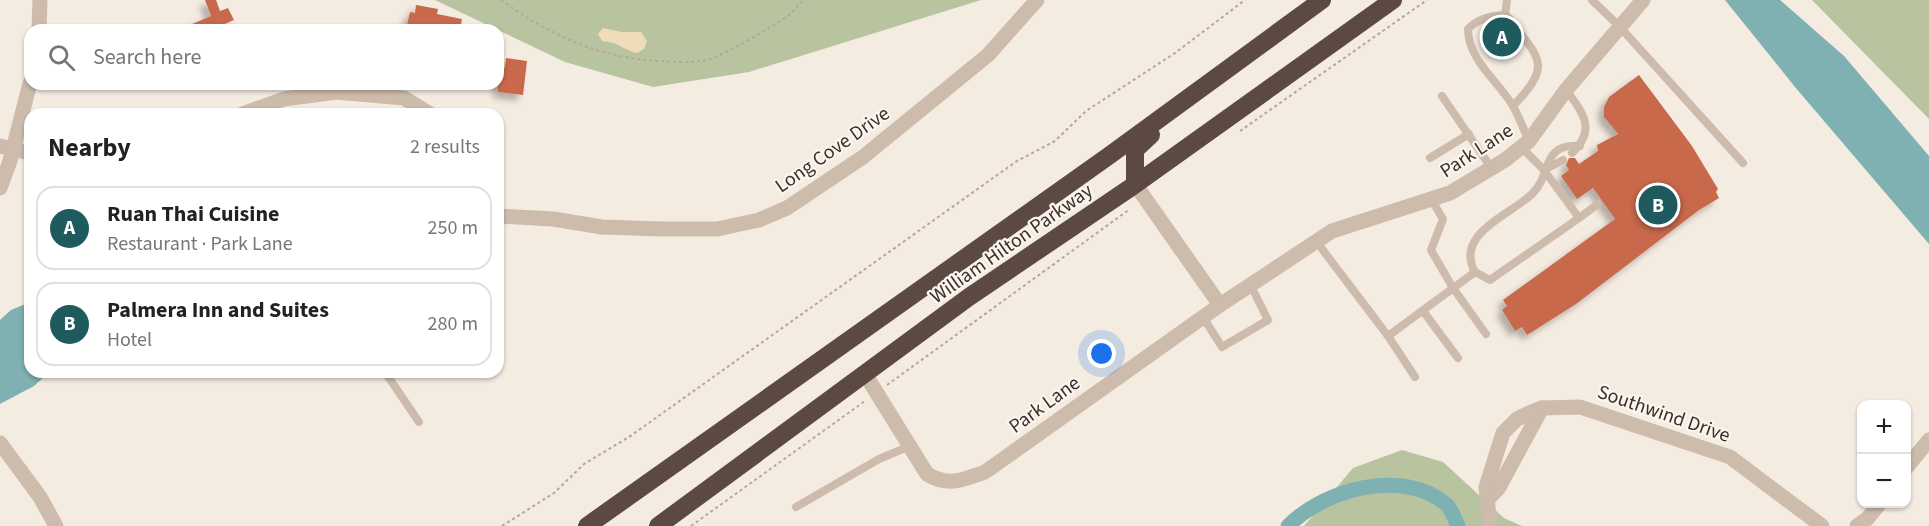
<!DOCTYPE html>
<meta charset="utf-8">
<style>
:root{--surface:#fff;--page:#f2f2f2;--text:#222;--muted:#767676;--line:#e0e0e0;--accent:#1f5a5e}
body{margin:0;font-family:"Source Sans 3",sans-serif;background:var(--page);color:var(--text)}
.controls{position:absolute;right:18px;bottom:18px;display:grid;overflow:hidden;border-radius:12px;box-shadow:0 2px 4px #0004}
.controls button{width:54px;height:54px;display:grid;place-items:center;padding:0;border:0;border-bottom:2px solid var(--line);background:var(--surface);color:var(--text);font:30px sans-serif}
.you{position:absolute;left:1102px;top:354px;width:21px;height:21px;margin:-15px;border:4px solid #fff;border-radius:50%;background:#1a73e8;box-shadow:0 0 0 9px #1a73e833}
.badge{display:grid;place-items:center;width:39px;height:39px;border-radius:50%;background:var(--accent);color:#fff;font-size:20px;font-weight:700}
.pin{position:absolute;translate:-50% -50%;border:3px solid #fff;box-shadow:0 2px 6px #0006}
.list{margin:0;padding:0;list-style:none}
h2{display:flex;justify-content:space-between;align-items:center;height:78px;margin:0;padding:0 24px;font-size:26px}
h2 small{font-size:20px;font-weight:400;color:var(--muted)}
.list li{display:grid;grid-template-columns:39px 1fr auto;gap:18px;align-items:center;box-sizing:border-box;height:84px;margin:0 12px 12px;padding:0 12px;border:2px solid var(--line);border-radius:18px}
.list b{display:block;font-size:22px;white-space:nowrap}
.list p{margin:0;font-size:20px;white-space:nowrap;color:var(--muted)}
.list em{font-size:20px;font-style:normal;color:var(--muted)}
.icon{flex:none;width:33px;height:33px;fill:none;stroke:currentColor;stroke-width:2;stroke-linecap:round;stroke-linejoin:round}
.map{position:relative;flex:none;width:1929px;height:526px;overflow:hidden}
.search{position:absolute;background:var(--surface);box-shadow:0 2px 4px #0004;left:24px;top:24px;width:480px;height:66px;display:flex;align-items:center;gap:15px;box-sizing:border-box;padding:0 21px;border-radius:18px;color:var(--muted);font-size:22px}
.panel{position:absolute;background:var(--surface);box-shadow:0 2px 4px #0004;left:24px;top:108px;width:480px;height:270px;border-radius:18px}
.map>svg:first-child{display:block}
</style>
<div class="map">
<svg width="1929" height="526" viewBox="0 0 1929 526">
<defs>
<filter id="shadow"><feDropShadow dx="-5.5" dy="5.5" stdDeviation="3" flood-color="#0004"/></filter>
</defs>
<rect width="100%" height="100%" fill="#f4ebe1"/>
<!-- green -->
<g fill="#b8c4a0">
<polygon points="435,0 981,0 749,72 653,87 565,62"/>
<polygon points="1812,0 1929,0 1929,119"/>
<polygon points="1402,450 1443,462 1504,518 1522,526 1304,526 1353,468"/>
</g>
<!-- sand -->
<path fill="#efdcb8" d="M603,28L622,32H641L647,41L644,49L637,53C623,50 619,42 602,41L598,34Z"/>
<!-- water -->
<g fill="#7fb0b2">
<polygon points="1725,0 1780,0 1844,56 1929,156 1929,244 1795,87"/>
<polygon points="30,302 30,372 48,372 47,374 34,386 0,404 0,320 11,310"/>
</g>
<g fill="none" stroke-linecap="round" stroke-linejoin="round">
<!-- canal -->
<path stroke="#7fb0b2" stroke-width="15" d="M1288,526C1325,489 1404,467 1447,505C1452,510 1455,520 1458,526"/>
</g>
<!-- building -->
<g fill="#c8694b" filter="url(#shadow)">
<polygon points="205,0 216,0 220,11 228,8 234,20 210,30 178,30 211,16"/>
<polygon points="416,5 438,9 437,14 462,19 460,30 410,30 410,26 407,25 410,12 415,13"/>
<polygon points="506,58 527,61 523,95 498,92 498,67 505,68"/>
<polygon points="1639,75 1692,146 1718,189 1716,192 1719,198 1699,210 1576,304 1527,335 1522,327 1515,331 1502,310 1507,306 1503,300 1615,219 1593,188 1577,199 1561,176 1569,170 1566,165 1569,158 1575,158 1579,164 1598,151 1597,145 1618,134 1604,117 1604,107 1609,97"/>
</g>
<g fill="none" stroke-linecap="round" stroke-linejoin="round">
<!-- path -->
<g stroke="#b9a596" stroke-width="2" stroke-dasharray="3 3" stroke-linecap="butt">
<path d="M501,0C549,35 602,59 661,61C676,62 692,63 707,60C723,56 773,26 788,16C794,11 798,4 805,0"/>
<polyline points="1240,131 1427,0"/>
<polyline points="887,385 1130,209"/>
<polyline points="502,526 554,493 584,464 629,437 1017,161 1055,141 1086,111 1175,53 1245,0"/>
<polyline points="691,526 865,401"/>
</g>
<!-- lane -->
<g stroke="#cdbbac" stroke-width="8">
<polyline points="1592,0 1619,26 1743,163"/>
<polyline points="1505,15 1507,0"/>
<path d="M1566,90C1583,113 1597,129 1572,153"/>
<polyline points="1442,96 1492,169"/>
<path d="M1513,106C1553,64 1540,60 1509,18L1505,15C1490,16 1479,18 1468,29C1468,60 1499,82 1513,106C1519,117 1524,130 1529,141"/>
<polyline points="1521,147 1544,170 1563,160"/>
<polyline points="1430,158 1469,134"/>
<polyline points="1544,170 1579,218 1598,204"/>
<polyline points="1431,199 1443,219 1431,250 1453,288 1486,334"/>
<polyline points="1316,241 1388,336 1475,272 1490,280 1579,218"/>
<path d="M1475,272C1454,234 1510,215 1532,194C1552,176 1540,143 1580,146"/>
<polyline points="1423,311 1458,358"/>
<polyline points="1203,317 1222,347 1268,320 1251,286"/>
<polyline points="1388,336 1415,377"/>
<polyline points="385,372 419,422"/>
<polyline points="796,507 879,459 910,446"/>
</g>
<!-- street -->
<g stroke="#cdbbac" stroke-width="15">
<polyline points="39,30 40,0"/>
<polyline points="242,114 284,99 336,92 404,98 430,114"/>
<polyline points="0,146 30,153"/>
<polyline points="1135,184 1220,305"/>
<polyline points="0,188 10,161 30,83"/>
<polyline points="498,216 553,219 602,227 662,229 717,229 759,220 787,208 863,157 988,55 1037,0"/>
<path d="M865,374L927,474C948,487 963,480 985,472L1220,305L1332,231L1450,193L1505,160L1529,141L1566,90L1643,0"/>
<polyline points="0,443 40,497 56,526"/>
<polyline points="1906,468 1929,440"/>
<polyline points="1488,499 1498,489 1542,408"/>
<polyline points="1490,526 1486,487 1503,433 1517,419 1529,413 1542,408 1580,407 1730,457 1822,526"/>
<polyline points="1857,526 1867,519 1879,504"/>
</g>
<!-- highway -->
<g stroke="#5c4a42" stroke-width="18">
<polyline points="1135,184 1135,150 1151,135"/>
<polyline points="587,526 1110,155 1322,0"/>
<polyline points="658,526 969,297 1133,186 1393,0"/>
</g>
</g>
<g text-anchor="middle" stroke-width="4.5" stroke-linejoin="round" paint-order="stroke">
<!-- street labels -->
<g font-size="20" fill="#3b302b" stroke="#fbf5ee">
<text transform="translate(832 149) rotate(-35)" y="7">Long Cove Drive</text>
<text transform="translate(1476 150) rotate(-33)" y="7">Park Lane</text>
<text transform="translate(1011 243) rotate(-35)" y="7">William Hilton Parkway</text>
<text transform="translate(1044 404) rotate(-36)" y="7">Park Lane</text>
<text transform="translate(1664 413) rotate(19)" y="7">Southwind Drive</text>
</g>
</g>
</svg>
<div class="controls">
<button>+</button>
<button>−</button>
</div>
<div class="you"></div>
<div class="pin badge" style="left:1502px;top:37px">A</div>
<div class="pin badge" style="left:1658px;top:205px">B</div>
<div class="search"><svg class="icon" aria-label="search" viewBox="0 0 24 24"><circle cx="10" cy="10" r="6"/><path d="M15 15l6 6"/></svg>Search here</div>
<section class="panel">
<h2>Nearby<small>2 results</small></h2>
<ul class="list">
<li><span class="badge">A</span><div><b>Ruan Thai Cuisine</b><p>Restaurant · Park Lane</p></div><em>250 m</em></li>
<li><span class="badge">B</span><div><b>Palmera Inn and Suites</b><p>Hotel</p></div><em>280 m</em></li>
</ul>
</section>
</div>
